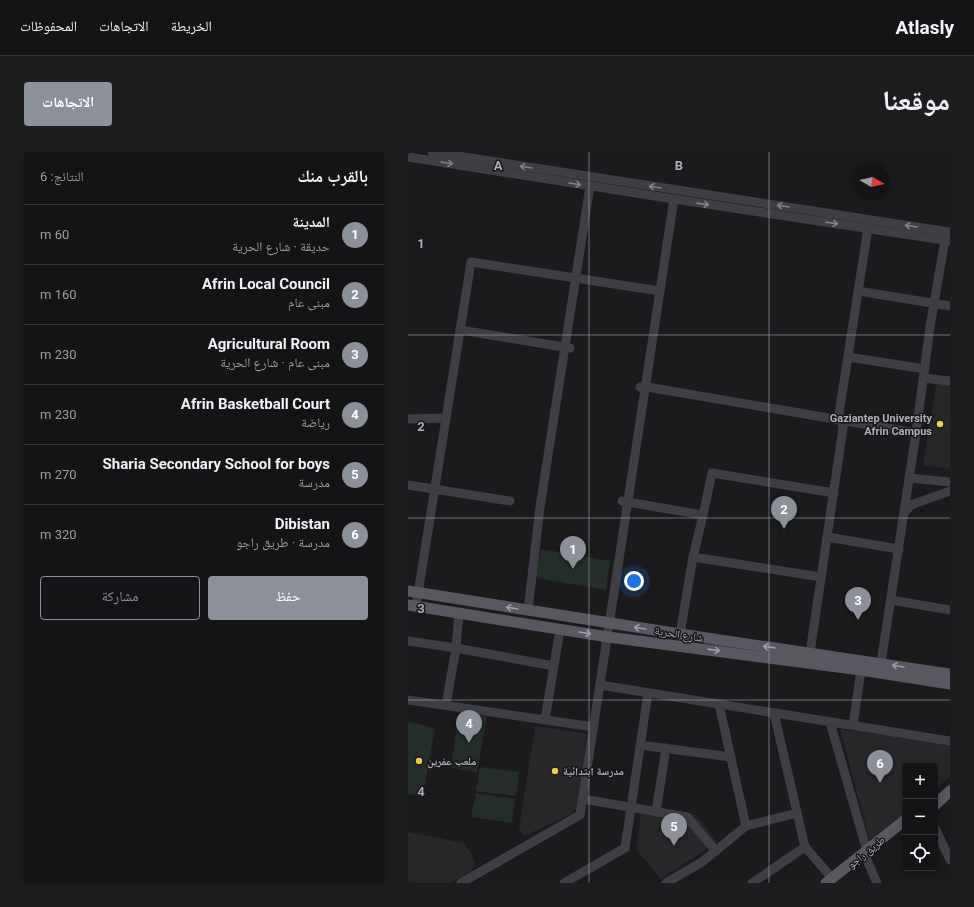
<!DOCTYPE html>
<html lang="ar">
<meta charset="utf-8">
<style>
:root{--surface:#141416;--page:#1d1d1f;--text:#f1f3f6;--muted:#9d9ea1;--line:#333335;--accent:#8c9099}
body{margin:0;font-family:Roboto,"Noto Naskh Arabic",sans-serif;background:var(--page);color:var(--text);direction:rtl}
.controls{position:absolute;right:12px;bottom:12px;display:grid;overflow:hidden;border-radius:4px;box-shadow:0 2px 6px #0003}
.controls button{width:36px;height:36px;display:grid;place-items:center;padding:0;border:0;border-bottom:1px solid var(--line);background:var(--surface);color:var(--text);font:20px sans-serif}
.compass{position:absolute;left:446px;top:12px;width:36px;height:36px;border-radius:50%;background:var(--surface);box-shadow:0 2px 6px #0003;rotate:99deg}
.you{position:absolute;left:226px;top:429px;width:14px;height:14px;margin:-10px;border:3px solid #fff;border-radius:50%;background:#1a73e8;box-shadow:0 0 0 6px #1a73e833}
.badge{display:grid;place-items:center;width:26px;height:26px;border-radius:50%;background:var(--accent);color:#fff;font-size:13px;font-weight:700}
.pin{position:absolute;translate:-50% -33px;filter:drop-shadow(0 1px 2px #0008)}
.pin::after{content:'';position:absolute;top:21px;width:14px;height:12px;background:inherit;clip-path:polygon(0 0,100% 0,50% 100%)}
.list{margin:0;padding:0;list-style:none}
h2{display:flex;justify-content:space-between;align-items:center;height:52px;margin:0;padding:0 16px;font-size:17px}
h2 small{font-size:13px;font-weight:400;color:var(--muted)}
.list li{display:grid;grid-template-columns:26px 1fr auto;gap:12px;align-items:center;box-sizing:border-box;height:60px;padding:0 16px;border-top:1px solid var(--line)}
.list b{display:block;font-size:15px;white-space:nowrap}
.list p{margin:0;font-size:13px;white-space:nowrap;color:var(--muted)}
.list em{font-size:13px;font-style:normal;color:var(--muted)}
.actions{display:flex;gap:8px;padding:12px 16px}
.actions a{flex:1;padding:9px 0;border:1px solid var(--accent);border-radius:4px;text-align:center;font-size:14px;color:var(--accent)}
.actions .main{background:var(--accent);color:#fff}
.icon{flex:none;width:22px;height:22px;fill:none;stroke:currentColor;stroke-width:2;stroke-linecap:round;stroke-linejoin:round}
.map{position:relative;flex:none;width:542px;height:731px;overflow:hidden;direction:ltr;border-radius:4px}
header{display:flex;align-items:center;gap:24px;box-sizing:border-box;height:56px;padding:0 20px;background:var(--surface);border-bottom:1px solid var(--line)}
header strong{font-size:19px}
nav{display:flex;gap:22px;margin-inline-start:auto;font-size:14px}
.intro{display:flex;align-items:center;justify-content:space-between;box-sizing:border-box;height:96px;padding:0 24px}
h1{margin:0;font-size:28px}
.button{padding:10px 18px;border-radius:4px;background:var(--accent);color:#fff;font-size:14px;font-weight:700}
main{display:flex;gap:24px;padding:0 24px}
aside{flex:1;background:var(--surface);border-radius:4px;box-shadow:0 2px 6px #0003}
.map>svg:first-child{display:block}
</style>
<header>
<strong>Atlasly</strong>
<nav><a>الخريطة</a><a>الاتجاهات</a><a>المحفوظات</a></nav>
</header>
<div class="intro"><h1>موقعنا</h1><a class="button">الاتجاهات</a></div>
<main>
<div class="map">
<svg width="542" height="731" viewBox="0 0 542 731">
<rect width="100%" height="100%" fill="#1b1b1d"/>
<!-- built -->
<g fill="#27272a">
<polygon points="529,227 542,230 542,317 515,313"/>
<polygon points="127,574 179,582 169,656 161,663 116,684 111,677"/>
<polygon points="432,577 542,592 542,625 527,637 527,614 497,614 497,661 462,690"/>
<polygon points="234,655 288,663 309,690 253,727 228,697"/>
<polygon points="0,680 1,680 56,691 64,703 67,712 65,716 61,721 43,731 0,731"/>
</g>
<!-- green -->
<g fill="#242d27">
<polygon points="133,397 202,409 198,438 128,426"/>
<polygon points="51,560 79,565 69,620 43,616"/>
<polygon points="0,570 27,576 15,644 0,642"/>
<polygon points="72,615 111,620 108,644 68,639"/>
<polygon points="68,641 107,647 104,671 63,665"/>
</g>
<g fill="none" stroke-linecap="round" stroke-linejoin="round">
<!-- minor -->
<g stroke="#3e3e44" stroke-width="9">
<polyline points="24,0 542,80"/>
<polyline points="0,5 266,47 542,89"/>
<polyline points="450,139 542,154"/>
<polyline points="52,178 162,196"/>
<polyline points="440,205 517,217"/>
<polyline points="515,226 542,229"/>
<polyline points="232,235 239,235 508,281"/>
<polyline points="0,267 38,266"/>
<polyline points="430,268 460,76"/>
<polyline points="501,326 542,330"/>
<polyline points="0,333 102,349"/>
<polyline points="214,349 295,363"/>
<polyline points="496,361 503,353 542,339"/>
<polyline points="419,385 491,397"/>
<polyline points="285,405 413,425"/>
<polyline points="483,448 542,458"/>
<polyline points="8,454 63,110 252,139"/>
<polyline points="120,459 132,355 182,34"/>
<polyline points="272,482 285,405 295,363 304,321 426,341"/>
<polyline points="0,489 48,496 146,514"/>
<polyline points="402,501 436,269"/>
<polyline points="473,511 508,281 522,175 538,82"/>
<polyline points="192,533 542,589"/>
<polyline points="0,548 186,575"/>
<polyline points="311,552 338,674"/>
<polyline points="38,553 48,496 51,461"/>
<polyline points="366,561 397,695 424,726"/>
<polyline points="137,568 152,477"/>
<polyline points="422,570 459,699"/>
<polyline points="445,573 453,518"/>
<polyline points="232,593 323,605"/>
<polyline points="175,647 279,665 308,699"/>
<polyline points="248,660 258,596"/>
<polyline points="527,676 542,708"/>
<polyline points="459,708 469,731"/>
<polyline points="53,731 172,663 266,47"/>
<polyline points="156,731 217,696 240,541"/>
<polyline points="258,731 294,710 338,674 389,661"/>
<polyline points="344,731 397,695"/>
</g>
<!-- major -->
<g stroke="#585861" stroke-width="11">
<polyline points="0,439 272,482 542,522"/>
<polyline points="0,453 200,485 453,518 542,532"/>
<polyline points="527,653 542,639"/>
<polyline points="418,731 497,668"/>
</g>
</g>
<!-- one-way arrows -->
<defs><path id="oneway-shaft" d="M-6 0H5M1.5-3L5.5 0L1.5 3" fill="none" stroke-width="1.6" stroke-linecap="round" stroke-linejoin="round"/></defs>
<g stroke="#81828c">
<use href="#oneway-shaft" transform="translate(39 11) rotate(9)"/>
<use href="#oneway-shaft" transform="translate(118 15) rotate(-171)"/>
<use href="#oneway-shaft" transform="translate(167 32) rotate(9)"/>
<use href="#oneway-shaft" transform="translate(247 35) rotate(-171)"/>
<use href="#oneway-shaft" transform="translate(295 52) rotate(8)"/>
<use href="#oneway-shaft" transform="translate(375 54) rotate(-171)"/>
<use href="#oneway-shaft" transform="translate(424 71) rotate(8)"/>
<use href="#oneway-shaft" transform="translate(503 74) rotate(-171)"/>
</g>
<g stroke="#9d9eaa">
<use href="#oneway-shaft" transform="translate(104 456) rotate(-171)"/>
<use href="#oneway-shaft" transform="translate(232 476) rotate(-171)"/>
<use href="#oneway-shaft" transform="translate(177 481) rotate(9)"/>
<use href="#oneway-shaft" transform="translate(361 495) rotate(-172)"/>
<use href="#oneway-shaft" transform="translate(306 498) rotate(8)"/>
<use href="#oneway-shaft" transform="translate(490 514) rotate(-171)"/>
</g>
<!-- grid -->
<path fill="none" stroke="#aeb0bc" stroke-width="1" stroke-opacity="0.55" d="M181,0V731M361,0V731M0,183H542M0,366H542M0,548H542"/>
<!-- markers -->
<g fill="#ebcc44" stroke="#161618" stroke-width="1.5">
<circle cx="532" cy="272" r="4"/>
<circle cx="11" cy="609" r="4"/>
<circle cx="147" cy="619" r="4"/>
</g>
<g text-anchor="middle" stroke-width="3" stroke-linejoin="round" paint-order="stroke">
<!-- poi labels -->
<g font-size="11" font-weight="bold" fill="#aeb0bc" stroke="#161618" text-anchor="start">
<text x="524" y="270" text-anchor="end">Gaziantep University<tspan x="524" dy="13">Afrin Campus</tspan></text>
<text x="19" y="613">ملعب عفرين</text>
<text x="155" y="623">مدرسة ابتدائية</text>
</g>
<!-- street labels -->
<g font-size="11" fill="#aeb0bc" stroke="#161618">
<text transform="translate(271 482) rotate(9)" y="4">شارع الحرية</text>
<text transform="translate(458 700) rotate(-39)" y="4">طريق راجو</text>
</g>
</g>
<g font-size="13" text-anchor="middle" font-weight="bold" fill="#aeb0bc" stroke="#161618" stroke-width="3" stroke-linejoin="round" paint-order="stroke">
<text x="90" y="18">A</text>
<text x="271" y="18">B</text>
<text x="13" y="96">1</text>
<text x="13" y="279">2</text>
<text x="13" y="461">3</text>
<text x="13" y="644">4</text>
</g>
</svg>
<div class="controls">
<button>+</button>
<button>−</button>
<button><svg class="icon" aria-label="locate" viewBox="0 0 24 24"><circle cx="12" cy="12" r="6"/><path d="M12 2v4M12 18v4M2 12h4M18 12h4"/></svg></button>
</div>
<svg class="compass" viewBox="-18 -18 36 36"><path d="M0-13l5 13h-10z" fill="#e53935"/><path d="M0 13l5-13h-10z" fill="#9d9ea1"/></svg>
<div class="you"></div>
<div class="pin badge" style="left:165px;top:417px">1</div>
<div class="pin badge" style="left:376px;top:377px">2</div>
<div class="pin badge" style="left:450px;top:468px">3</div>
<div class="pin badge" style="left:61px;top:591px">4</div>
<div class="pin badge" style="left:266px;top:694px">5</div>
<div class="pin badge" style="left:472px;top:631px">6</div>
</div>
<aside>
<h2>بالقرب منك<small>النتائج: 6</small></h2>
<ul class="list">
<li><span class="badge">1</span><div><b>المدينة</b><p>حديقة · شارع الحرية</p></div><em>60 m</em></li>
<li><span class="badge">2</span><div><b>Afrin Local Council</b><p>مبنى عام</p></div><em>160 m</em></li>
<li><span class="badge">3</span><div><b>Agricultural Room</b><p>مبنى عام · شارع الحرية</p></div><em>230 m</em></li>
<li><span class="badge">4</span><div><b>Afrin Basketball Court</b><p>رياضة</p></div><em>230 m</em></li>
<li><span class="badge">5</span><div><b>Sharia Secondary School for boys</b><p>مدرسة</p></div><em>270 m</em></li>
<li><span class="badge">6</span><div><b>Dibistan</b><p>مدرسة · طريق راجو</p></div><em>320 m</em></li>
</ul>
<div class="actions"><a class="main">حفظ</a><a>مشاركة</a></div>
</aside>
</main>
